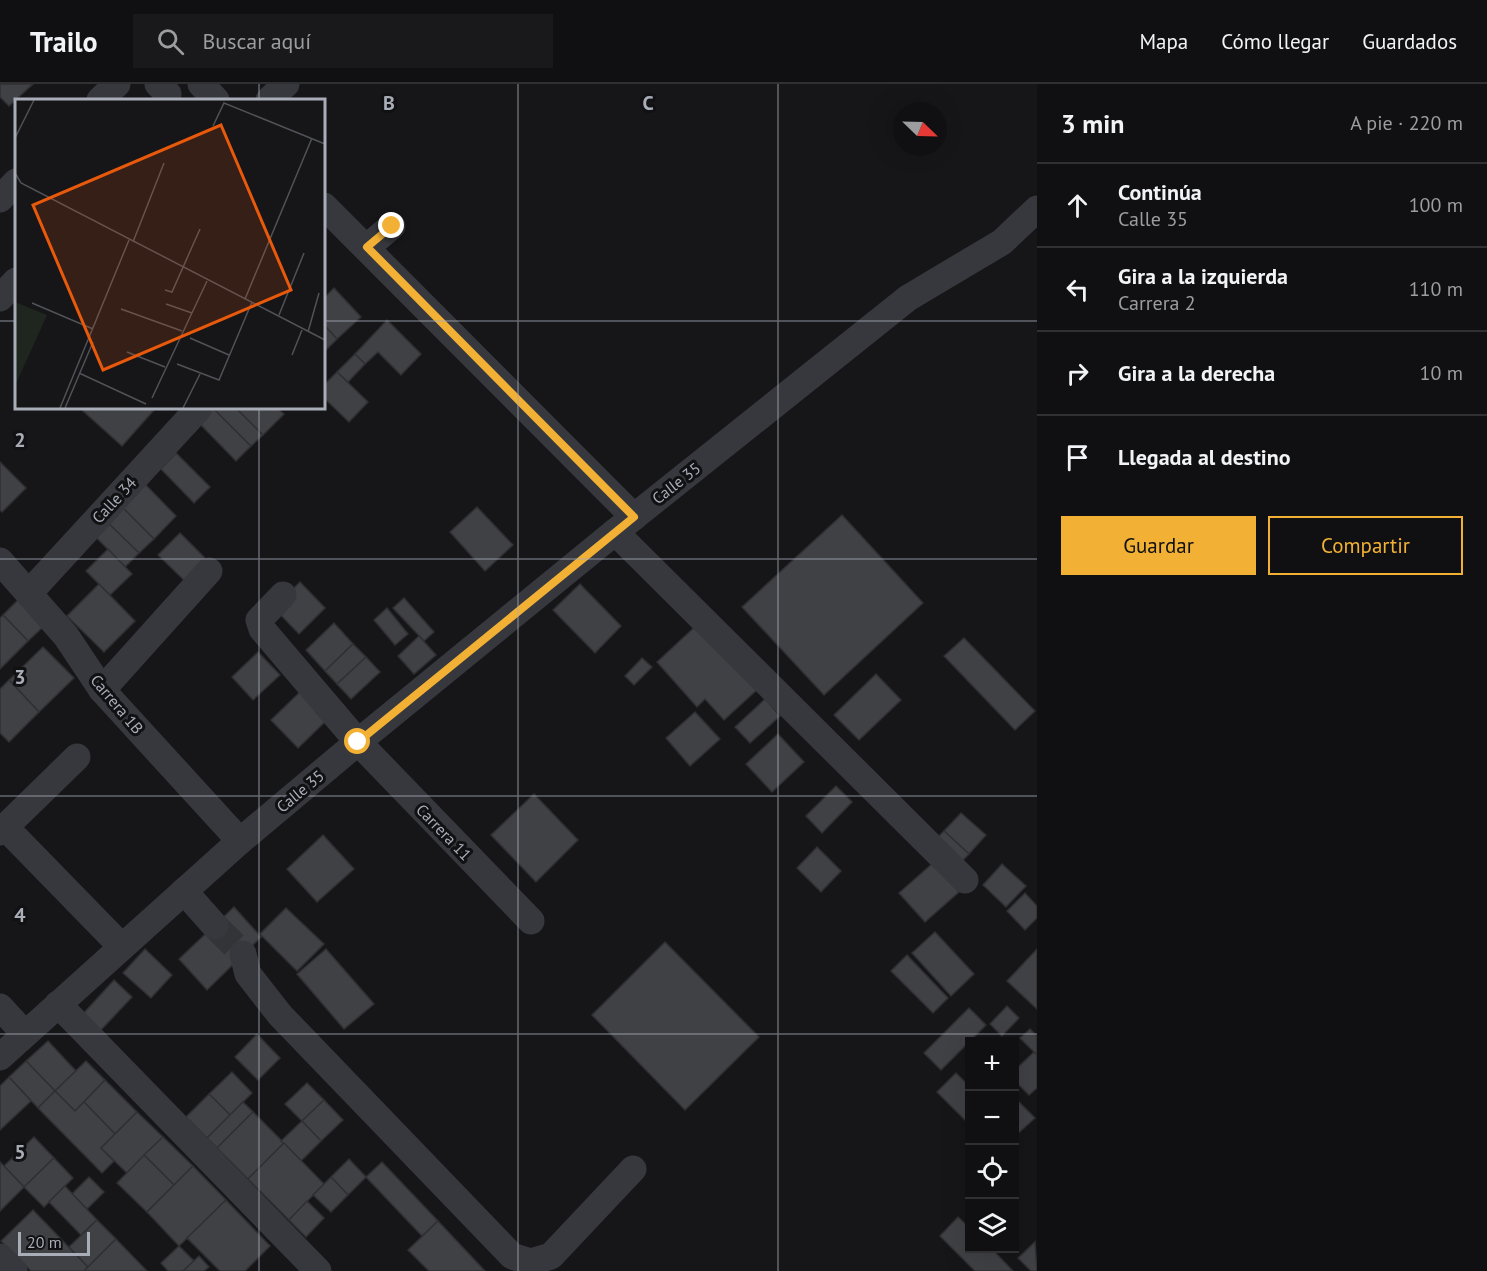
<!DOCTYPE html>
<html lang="es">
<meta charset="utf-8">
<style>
:root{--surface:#101012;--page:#19191b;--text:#f1f3f6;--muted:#9c9d9f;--line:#303032;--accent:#f2b134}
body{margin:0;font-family:"PT Sans",sans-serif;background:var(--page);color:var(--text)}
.controls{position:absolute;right:18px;bottom:18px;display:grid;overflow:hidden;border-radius:0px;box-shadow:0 6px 24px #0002}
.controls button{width:54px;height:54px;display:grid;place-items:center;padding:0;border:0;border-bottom:2px solid var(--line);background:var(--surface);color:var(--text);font:30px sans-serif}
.compass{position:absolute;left:893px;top:18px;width:54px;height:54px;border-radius:50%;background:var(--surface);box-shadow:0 6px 24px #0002;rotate:113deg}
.scale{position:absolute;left:18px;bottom:15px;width:72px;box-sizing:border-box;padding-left:6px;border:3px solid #a8adb8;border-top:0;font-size:16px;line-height:21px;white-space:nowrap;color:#a8adb8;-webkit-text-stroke:4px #111113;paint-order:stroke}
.stop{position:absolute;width:18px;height:18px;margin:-14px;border:4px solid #f2b134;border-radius:50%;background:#fff}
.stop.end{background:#f2b134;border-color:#fff;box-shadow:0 2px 6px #0008}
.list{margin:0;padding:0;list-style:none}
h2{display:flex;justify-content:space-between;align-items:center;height:78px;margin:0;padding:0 24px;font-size:26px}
h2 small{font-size:20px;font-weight:400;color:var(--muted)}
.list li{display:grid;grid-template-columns:39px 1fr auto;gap:18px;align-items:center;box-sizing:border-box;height:84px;padding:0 24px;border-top:2px solid var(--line)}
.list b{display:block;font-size:22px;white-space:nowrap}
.list p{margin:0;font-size:20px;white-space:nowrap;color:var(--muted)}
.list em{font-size:20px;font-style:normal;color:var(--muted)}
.actions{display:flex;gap:12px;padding:18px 24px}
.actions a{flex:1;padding:14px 0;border:2px solid var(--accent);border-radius:0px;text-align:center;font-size:21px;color:var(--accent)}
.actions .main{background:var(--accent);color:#111}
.icon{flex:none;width:33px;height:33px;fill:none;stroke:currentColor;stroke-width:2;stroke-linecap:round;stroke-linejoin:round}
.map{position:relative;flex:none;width:1037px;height:1187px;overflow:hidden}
header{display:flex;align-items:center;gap:36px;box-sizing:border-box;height:84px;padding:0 30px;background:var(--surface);border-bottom:2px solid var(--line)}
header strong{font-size:28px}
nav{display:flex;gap:33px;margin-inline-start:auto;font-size:21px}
.search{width:420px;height:54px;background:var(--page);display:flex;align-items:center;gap:15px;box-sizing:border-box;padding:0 21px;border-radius:0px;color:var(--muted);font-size:22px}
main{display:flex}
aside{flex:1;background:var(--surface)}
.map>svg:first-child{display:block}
</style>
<header>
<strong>Trailo</strong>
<div class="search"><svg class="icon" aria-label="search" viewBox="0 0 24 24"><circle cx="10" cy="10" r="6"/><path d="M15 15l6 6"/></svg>Buscar aquí</div>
<nav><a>Mapa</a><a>Cómo llegar</a><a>Guardados</a></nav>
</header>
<main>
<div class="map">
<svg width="1037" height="1187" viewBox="0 0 1037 1187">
<rect width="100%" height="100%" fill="#161618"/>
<!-- building -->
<g fill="#404145" stroke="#303034" stroke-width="1.5">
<polygon points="0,0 33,0 9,22 0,13"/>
<polygon points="334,204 361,233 337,255 324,241 324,214"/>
<polygon points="387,236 421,270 401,291 378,268 365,280 355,270"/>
<polygon points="324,241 337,255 324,268"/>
<polygon points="355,270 365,280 348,298 337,288"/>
<polygon points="337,288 368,318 349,338 324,314 324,301"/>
<polygon points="86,324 152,324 154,326 122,362 83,327"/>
<polygon points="213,324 251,362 236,377 199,339"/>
<polygon points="213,324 236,324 263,351 251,362"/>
<polygon points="236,324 277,324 284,330 263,351"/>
<polygon points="176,369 210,403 194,419 161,385"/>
<polygon points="0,378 26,404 2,428 0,426"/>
<polygon points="142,397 176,432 154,455 119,420"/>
<polygon points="119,420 154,455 139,469 104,435"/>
<polygon points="477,423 513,461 485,487 450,448"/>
<polygon points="842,431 923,519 824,611 742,523"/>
<polygon points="104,435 139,469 125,483 91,448"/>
<polygon points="180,449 207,476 186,498 158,471"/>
<polygon points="108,465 132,490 110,511 86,487"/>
<polygon points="300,498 325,524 299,550 274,524"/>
<polygon points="99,500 135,537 104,568 67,532"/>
<polygon points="580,500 621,542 595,569 553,526"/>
<polygon points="404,514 434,548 424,557 393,524"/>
<polygon points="19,515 45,541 28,557 3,531"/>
<polygon points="387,524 408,550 395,561 374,536"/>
<polygon points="3,531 28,557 0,585 0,534"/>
<polygon points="334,539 353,560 325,587 306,566"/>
<polygon points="699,539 759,604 724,636 705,615 697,623 657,578"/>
<polygon points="419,552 436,571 414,590 398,572"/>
<polygon points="964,554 1035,627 1015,646 944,572"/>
<polygon points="353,560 366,573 337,600 325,587"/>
<polygon points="43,563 74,594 39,628 9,596"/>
<polygon points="258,568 280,591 253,616 232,593"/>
<polygon points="366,573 380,588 351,615 337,600"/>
<polygon points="642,574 652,583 634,601 625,592"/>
<polygon points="876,590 901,616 859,656 834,631"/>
<polygon points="9,596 39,628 9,658 0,649 0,605"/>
<polygon points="301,607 328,635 298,664 271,636"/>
<polygon points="765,615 780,632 750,659 735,643"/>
<polygon points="695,628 720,655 690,682 666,654"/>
<polygon points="778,650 804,678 772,708 746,680"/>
<polygon points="836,702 852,718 822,749 806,732"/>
<polygon points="534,710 578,756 536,798 491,751"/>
<polygon points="961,729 986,751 969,770 944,747"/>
<polygon points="944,747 969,770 959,780 934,757"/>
<polygon points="323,751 354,785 317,818 287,785"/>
<polygon points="817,763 841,787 821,808 797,784"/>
<polygon points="933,779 959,808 925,838 899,809"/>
<polygon points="1002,780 1026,802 1006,823 983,801"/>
<polygon points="1025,809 1037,822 1037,834 1025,846 1007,827"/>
<polygon points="234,823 261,853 207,906 179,875"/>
<polygon points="286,824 324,860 297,887 260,850"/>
<polygon points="935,848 974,890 951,912 912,869"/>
<polygon points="665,858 759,953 685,1026 592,931"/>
<polygon points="145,865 172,891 151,914 123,889"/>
<polygon points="326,865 374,920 344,945 297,890"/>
<polygon points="1037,865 1037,925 1007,897"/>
<polygon points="907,871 948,914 933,929 891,887"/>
<polygon points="114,896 132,913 100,947 82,931"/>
<polygon points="1007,922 1019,934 1002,952 990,940"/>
<polygon points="969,924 986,941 941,986 924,969"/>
<polygon points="1030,945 1037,952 1037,971 1020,954"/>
<polygon points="257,950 280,974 258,996 235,973"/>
<polygon points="48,957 76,987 55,1007 26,977"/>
<polygon points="1034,968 1037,971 1037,1004 1029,1011 1014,996 1014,987"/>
<polygon points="26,977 55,1007 38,1024 9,993"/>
<polygon points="86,977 105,996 75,1027 55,1007"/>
<polygon points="232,988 252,1009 230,1031 209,1010"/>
<polygon points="956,989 970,1003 970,1041 937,1008"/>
<polygon points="9,993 31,1017 0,1046 0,1002"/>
<polygon points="105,996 137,1028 115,1050 84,1018"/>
<polygon points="307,999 324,1016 302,1037 285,1020"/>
<polygon points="55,1007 75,1027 84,1018 115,1050 101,1064 114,1077 102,1089 38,1024"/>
<polygon points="209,1010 230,1031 207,1054 186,1033"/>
<polygon points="324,1016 343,1036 321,1057 302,1037"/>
<polygon points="1018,1017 1035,1034 1014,1053 1014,1021"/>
<polygon points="243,1018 253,1028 217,1064 207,1054"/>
<polygon points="137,1028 163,1053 127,1089 101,1064"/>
<polygon points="253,1028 284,1059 248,1095 217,1064"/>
<polygon points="302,1037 321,1057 301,1077 281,1057"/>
<polygon points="34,1053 54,1074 24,1103 4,1082"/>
<polygon points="163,1053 193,1082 174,1101 144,1071"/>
<polygon points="284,1059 324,1100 289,1136 248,1095"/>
<polygon points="144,1071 174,1101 147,1128 117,1099"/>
<polygon points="54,1074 73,1094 44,1123 24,1103"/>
<polygon points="349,1075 366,1093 348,1111 331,1093"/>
<polygon points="0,1078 24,1103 0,1127"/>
<polygon points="382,1078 438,1137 422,1152 366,1093"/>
<polygon points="193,1082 226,1116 179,1162 147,1128"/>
<polygon points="89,1093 104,1108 87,1125 72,1110"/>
<polygon points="331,1093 348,1111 331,1128 313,1111"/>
<polygon points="65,1102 97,1136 81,1151 49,1118"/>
<polygon points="226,1116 270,1162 245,1187 220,1187 187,1154"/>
<polygon points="307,1117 324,1134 306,1153 289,1136"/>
<polygon points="33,1126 88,1183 84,1187 31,1187 1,1157"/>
<polygon points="958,1133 970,1144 970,1164 991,1164 1013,1187 975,1187 940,1152"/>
<polygon points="97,1136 116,1155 88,1183 69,1163"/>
<polygon points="438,1137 485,1187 429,1187 408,1166"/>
<polygon points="116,1155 147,1187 84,1187"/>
<polygon points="1035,1158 1037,1187 1031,1187 1018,1174"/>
<polygon points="179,1162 194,1177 183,1187 168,1187 161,1179"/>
<polygon points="199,1172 209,1183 204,1187 183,1187"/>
</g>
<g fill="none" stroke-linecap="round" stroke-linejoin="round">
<!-- minor-tunnel -->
<polyline stroke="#333438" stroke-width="27" stroke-dasharray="27 14" stroke-linecap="butt" points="215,842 243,870"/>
<!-- minor -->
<g stroke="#37383d" stroke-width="27">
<polyline points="158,0 168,10"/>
<polyline points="201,0 216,16"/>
<polyline points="100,16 117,0"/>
<polyline points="269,16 286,0"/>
<polyline points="0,115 16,98"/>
<polyline points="324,122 634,433"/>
<polyline points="367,163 392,142"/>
<polyline points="0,214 16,197"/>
<polyline points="615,448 965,796"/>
<polyline points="0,477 66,552 102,606 240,757"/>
<polyline points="29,509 199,324"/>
<polyline points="283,511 259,536 262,545 358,658 531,837"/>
<polyline points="102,606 209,487"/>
<polyline points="5,743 121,862"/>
<polyline points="0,748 77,673"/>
<polyline points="184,807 215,842"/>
<polyline points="243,870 248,890 280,931 512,1172 531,1178 551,1172 633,1085"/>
<polyline points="58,920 318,1187"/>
<polyline points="0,923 25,950"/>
<polyline points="0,973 240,757 358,658 615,448 908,214 1002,158 1037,125"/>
<polyline points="0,1173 14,1187"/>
</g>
</g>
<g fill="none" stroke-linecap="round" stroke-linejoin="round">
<!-- route -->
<polyline stroke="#f2b134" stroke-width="8" points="358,658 634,433 367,163 392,142"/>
</g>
<!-- grid -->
<path fill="none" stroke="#a8adb8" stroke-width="1.5" stroke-opacity="0.55" d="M259,0V16M518,0V1187M778,0V1187M0,237H16M324,237H1037M259,324V1187M0,475H1037M0,712H1037M0,950H1037"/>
<g text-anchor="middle" stroke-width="6" stroke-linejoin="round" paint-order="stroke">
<!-- street labels -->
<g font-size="16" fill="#a8adb8" stroke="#111113">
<text transform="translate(676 399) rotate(-38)" y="6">Calle 35</text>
<text transform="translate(114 416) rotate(-47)" y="6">Calle 34</text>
<text transform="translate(117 620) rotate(50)" y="6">Carrera 1B</text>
<text transform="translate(300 707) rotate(-40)" y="6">Calle 35</text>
<text transform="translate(444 748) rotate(46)" y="6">Carrera 11</text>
</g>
</g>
<!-- overview -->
<g transform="translate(15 15)">
<rect width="310" height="310" fill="#161618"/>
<path d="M0,203L32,216L0,287Z" fill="#1e261f"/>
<path fill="none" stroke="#505258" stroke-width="1.5" d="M198,27L209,4L310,45M0,39L19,1M0,74L6,84L310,241M118,143L149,64M150,191L157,193L185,130M230,200L297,39M17,204L78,230M151,205L177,214M106,210L167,232M264,216L289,154M293,233L304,194M175,239L214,256M112,253L150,268M277,256L287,231M162,265L204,281L237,203M64,274L131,305M137,299L192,182M45,309L114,141M50,309L78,243M168,309L185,275"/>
<path fill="#e8590c" fill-opacity="0.15" stroke="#e8590c" stroke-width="3" d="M206,26L276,191L88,271L18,106Z"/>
<rect width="310" height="310" fill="none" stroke="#a8adb8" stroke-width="3"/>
</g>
<g font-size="20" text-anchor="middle" font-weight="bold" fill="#a8adb8" stroke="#111113" stroke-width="6" stroke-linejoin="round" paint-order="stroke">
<text x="389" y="26">B</text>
<text x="648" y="26">C</text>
<text x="20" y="363">2</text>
<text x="20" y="600">3</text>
<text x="20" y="838">4</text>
<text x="20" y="1075">5</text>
</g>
</svg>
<div class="controls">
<button>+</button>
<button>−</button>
<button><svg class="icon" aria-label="locate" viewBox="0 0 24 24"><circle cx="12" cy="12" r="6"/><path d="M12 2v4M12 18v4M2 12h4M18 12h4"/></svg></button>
<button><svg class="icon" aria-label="layers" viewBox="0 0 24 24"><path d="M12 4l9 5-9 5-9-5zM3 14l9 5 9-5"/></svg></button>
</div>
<svg class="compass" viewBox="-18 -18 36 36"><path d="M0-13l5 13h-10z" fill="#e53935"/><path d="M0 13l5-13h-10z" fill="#9c9d9f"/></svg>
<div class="scale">20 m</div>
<div class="stop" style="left:358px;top:658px"></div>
<div class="stop end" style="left:392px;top:142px"></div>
</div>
<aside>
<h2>3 min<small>A pie · 220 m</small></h2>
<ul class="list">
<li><svg class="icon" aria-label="ahead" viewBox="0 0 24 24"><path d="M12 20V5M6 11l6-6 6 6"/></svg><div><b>Continúa</b><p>Calle 35</p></div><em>100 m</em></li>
<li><svg class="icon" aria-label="left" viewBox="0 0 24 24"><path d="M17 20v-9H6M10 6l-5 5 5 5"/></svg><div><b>Gira a la izquierda</b><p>Carrera 2</p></div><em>110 m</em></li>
<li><svg class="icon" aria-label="right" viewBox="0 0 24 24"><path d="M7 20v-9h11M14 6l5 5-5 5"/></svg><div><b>Gira a la derecha</b></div><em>10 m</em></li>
<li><svg class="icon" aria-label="arrive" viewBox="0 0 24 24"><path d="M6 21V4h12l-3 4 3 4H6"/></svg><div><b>Llegada al destino</b></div></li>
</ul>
<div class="actions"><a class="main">Guardar</a><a>Compartir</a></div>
</aside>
</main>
